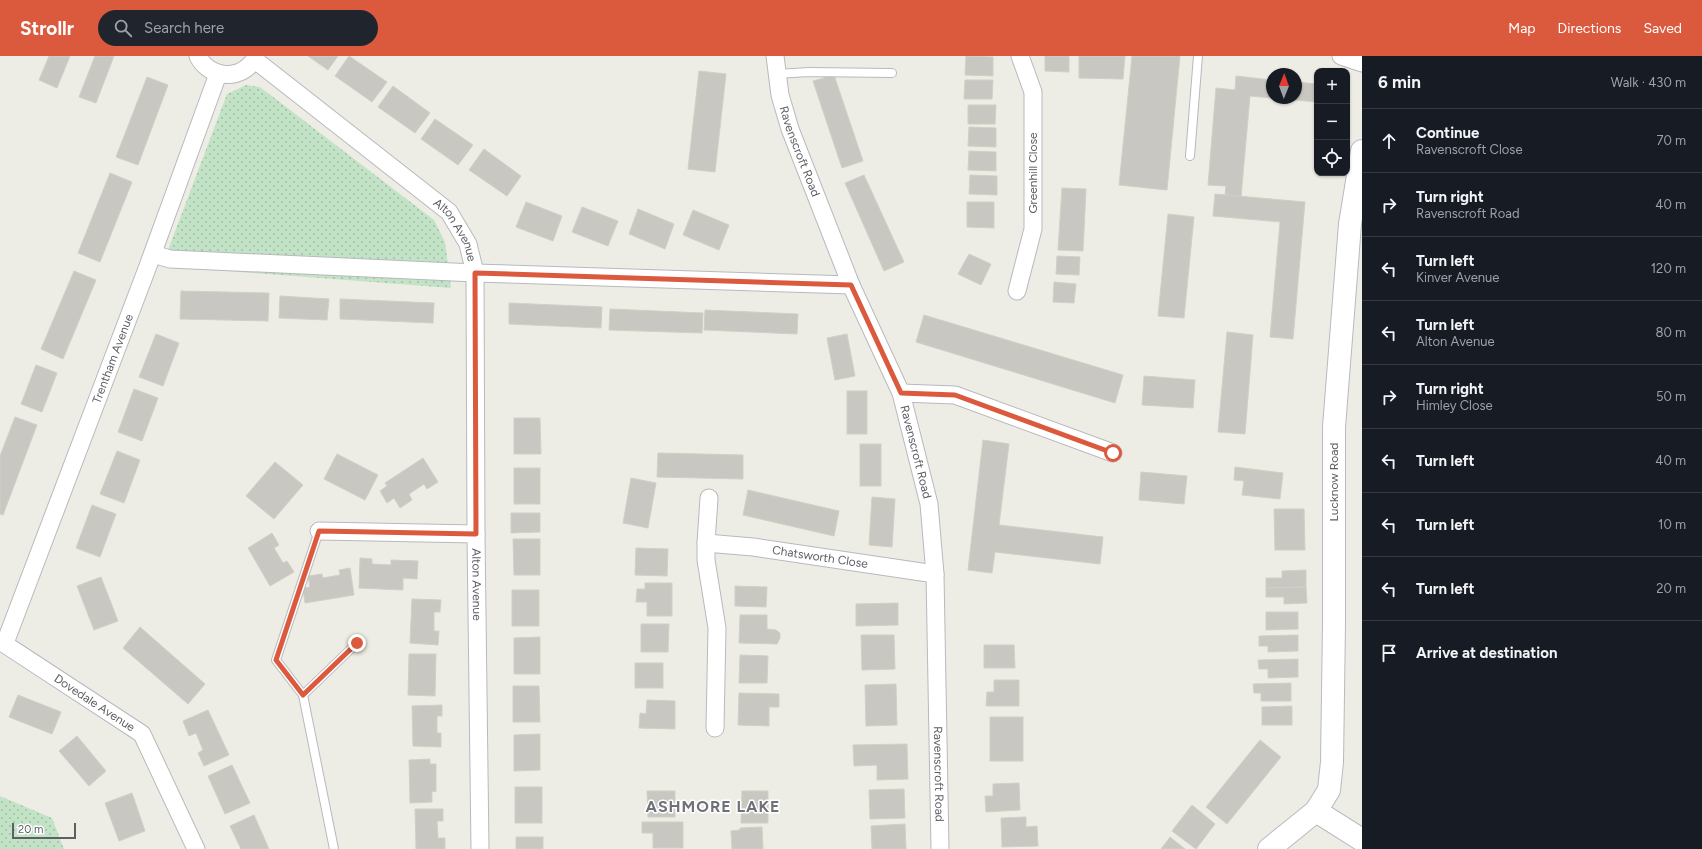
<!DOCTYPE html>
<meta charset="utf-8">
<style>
:root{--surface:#171b24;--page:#20242c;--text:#f1f3f6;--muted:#9ea1a6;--line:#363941;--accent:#db5a3e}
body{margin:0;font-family:Figtree,sans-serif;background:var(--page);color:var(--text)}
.controls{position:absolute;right:12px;top:12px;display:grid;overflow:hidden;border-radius:8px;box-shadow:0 1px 3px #0004}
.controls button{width:36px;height:36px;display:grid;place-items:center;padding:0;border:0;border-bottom:1px solid var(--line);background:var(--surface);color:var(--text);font:20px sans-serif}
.compass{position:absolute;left:1266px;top:12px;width:36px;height:36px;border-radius:50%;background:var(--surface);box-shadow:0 1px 3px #0004;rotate:1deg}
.scale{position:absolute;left:12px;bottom:10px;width:64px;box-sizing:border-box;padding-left:4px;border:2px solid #5d5f64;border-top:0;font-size:11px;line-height:14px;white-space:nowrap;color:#5d5f64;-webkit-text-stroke:3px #fff;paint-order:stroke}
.stop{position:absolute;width:12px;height:12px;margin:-9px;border:3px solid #db5a3e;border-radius:50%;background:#fff}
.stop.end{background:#db5a3e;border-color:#fff;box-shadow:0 1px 4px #0008}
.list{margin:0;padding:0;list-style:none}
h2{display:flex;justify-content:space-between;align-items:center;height:52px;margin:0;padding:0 16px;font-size:17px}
h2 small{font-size:13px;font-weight:400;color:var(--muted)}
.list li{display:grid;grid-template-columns:26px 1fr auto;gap:12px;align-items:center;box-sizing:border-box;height:64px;padding:0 16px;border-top:1px solid var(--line)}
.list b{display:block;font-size:15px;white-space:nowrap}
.list p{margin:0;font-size:13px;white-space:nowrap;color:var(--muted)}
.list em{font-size:13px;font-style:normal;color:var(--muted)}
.icon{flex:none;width:22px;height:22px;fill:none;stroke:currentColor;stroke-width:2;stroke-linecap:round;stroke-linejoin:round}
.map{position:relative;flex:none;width:1362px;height:793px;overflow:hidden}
header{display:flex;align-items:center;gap:24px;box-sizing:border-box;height:56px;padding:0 20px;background:var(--accent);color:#fff}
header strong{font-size:19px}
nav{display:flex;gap:22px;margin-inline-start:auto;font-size:14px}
.search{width:280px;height:36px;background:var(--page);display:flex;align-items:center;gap:10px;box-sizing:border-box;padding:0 14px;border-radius:22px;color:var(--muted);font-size:15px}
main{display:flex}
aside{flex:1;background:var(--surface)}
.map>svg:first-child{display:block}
</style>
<header>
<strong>Strollr</strong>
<div class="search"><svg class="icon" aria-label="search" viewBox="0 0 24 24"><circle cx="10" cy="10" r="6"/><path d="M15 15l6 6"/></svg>Search here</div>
<nav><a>Map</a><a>Directions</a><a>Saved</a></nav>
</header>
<main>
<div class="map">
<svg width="1362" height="793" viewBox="0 0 1362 793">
<defs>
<pattern id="park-dots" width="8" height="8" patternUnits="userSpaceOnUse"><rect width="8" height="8" fill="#c3e3c7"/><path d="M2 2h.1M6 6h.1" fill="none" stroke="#a2bba5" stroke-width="1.8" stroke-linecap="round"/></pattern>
</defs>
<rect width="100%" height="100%" fill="#eeede5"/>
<!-- park -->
<g fill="url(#park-dots)">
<polygon points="246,29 260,31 434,164 445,186 451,232 162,210 227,38"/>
<polygon points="0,740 52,762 64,793 0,793"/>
</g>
<!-- building -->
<g fill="#c9c7c2" stroke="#d2cfc3">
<polygon points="49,0 70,0 57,32 39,24"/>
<polygon points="95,0 114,0 96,47 79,41"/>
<polygon points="308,0 338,0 328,14"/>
<polygon points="349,0 387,26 372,46 335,20"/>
<polygon points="966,0 993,1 993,20 965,19"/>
<polygon points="1045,0 1069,0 1069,16 1045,15"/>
<polygon points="1079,0 1125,0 1123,23 1079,22"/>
<polygon points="1132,0 1180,0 1167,134 1119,129"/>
<polygon points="699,15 726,18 715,116 688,113"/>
<polygon points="834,19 863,105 842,112 813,25"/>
<polygon points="1236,20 1272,24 1272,42 1296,42 1296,26 1317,28 1317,46 1250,40 1241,141 1225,139 1226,130 1208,129 1216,32 1235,34"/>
<polygon points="147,21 168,29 138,109 116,101"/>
<polygon points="965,24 993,24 992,43 964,43"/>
<polygon points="393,30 430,57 415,77 378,51"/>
<polygon points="968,49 996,49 995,68 968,68"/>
<polygon points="435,63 473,89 458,109 421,83"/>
<polygon points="969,71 996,72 996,91 968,90"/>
<polygon points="484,93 521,120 507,140 469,114"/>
<polygon points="969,95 996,96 996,115 968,114"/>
<polygon points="110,117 132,126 100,206 78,197"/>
<polygon points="864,119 904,206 884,215 845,127"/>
<polygon points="970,119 997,120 997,139 969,138"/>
<polygon points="1062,132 1086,133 1083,195 1058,194"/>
<polygon points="1215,138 1305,146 1293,283 1270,281 1280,166 1213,160"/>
<polygon points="526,146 562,160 553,185 516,171"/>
<polygon points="967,146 994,146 994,172 967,171"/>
<polygon points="582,151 618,165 608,190 572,176"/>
<polygon points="638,153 674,168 665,193 629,178"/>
<polygon points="693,154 729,169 719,194 683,179"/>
<polygon points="1168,158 1194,161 1184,262 1158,260"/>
<polygon points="969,198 991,208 981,229 958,218"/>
<polygon points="1057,200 1080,201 1079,219 1056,218"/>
<polygon points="74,215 96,224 63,303 41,293"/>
<polygon points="1054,226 1076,228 1074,247 1053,246"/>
<polygon points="181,235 269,237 268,265 180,263"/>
<polygon points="280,240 329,243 327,264 279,262"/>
<polygon points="340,243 434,247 433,267 340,263"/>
<polygon points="509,247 602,251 601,272 509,268"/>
<polygon points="610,253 703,257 702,277 609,274"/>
<polygon points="705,254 798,258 797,278 704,274"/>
<polygon points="924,259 1123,319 1115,347 916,286"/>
<polygon points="1227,276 1253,279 1245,378 1218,376"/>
<polygon points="156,278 179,287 163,330 139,321"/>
<polygon points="847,278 855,320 835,324 827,282"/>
<polygon points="36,309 57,317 42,356 21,348"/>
<polygon points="1144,320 1195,324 1193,352 1142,349"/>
<polygon points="134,333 158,342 142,385 118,376"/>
<rect x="847" y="335" width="20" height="43"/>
<polygon points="15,361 37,369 3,459 0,458 0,400"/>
<polygon points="514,362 540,362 541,398 514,398"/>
<polygon points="983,384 1009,388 999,469 1103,481 1100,508 995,496 992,517 968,514"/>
<rect x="860" y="388" width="21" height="42"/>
<polygon points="117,395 140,404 124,447 100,438"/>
<polygon points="658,397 743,399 743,423 657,421"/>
<polygon points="337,398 378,419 365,444 324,423"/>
<polygon points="423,402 438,426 427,433 424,428 409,438 412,444 400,452 394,442 387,447 380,435 387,430 385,427"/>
<polygon points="275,406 303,429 274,463 246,440"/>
<polygon points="1235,411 1283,417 1280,443 1242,439 1244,425 1234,424"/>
<rect x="514" y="412" width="26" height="36"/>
<polygon points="1141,416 1187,420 1184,448 1139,444"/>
<polygon points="631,422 656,427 648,472 623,467"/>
<polygon points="748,434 839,455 834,480 743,459"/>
<polygon points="872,441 895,443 892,491 869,489"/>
<polygon points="92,449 116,458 100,501 76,492"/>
<polygon points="1274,453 1304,453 1305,494 1275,494"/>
<polygon points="511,457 540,457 540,476 511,477"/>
<polygon points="272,477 279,489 274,492 283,507 287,505 294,516 270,530 248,492"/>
<polygon points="513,483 540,483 540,519 514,519"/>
<polygon points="636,492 668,493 667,520 635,519"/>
<polygon points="360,502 372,503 372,508 391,509 391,504 418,505 417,523 403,522 403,534 359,532"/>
<polygon points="350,512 354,539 305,547 303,532 310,531 308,520 322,518 323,522 340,519 339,514"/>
<polygon points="1306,514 1306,531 1266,532 1266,522 1282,522 1282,515"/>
<polygon points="101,521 118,565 94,574 77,530"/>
<polygon points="645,527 672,527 672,560 647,560 647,546 636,546 637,533 645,533"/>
<polygon points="735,530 767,531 766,551 735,550"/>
<polygon points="1306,531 1307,547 1284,548 1284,541 1266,541 1266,532"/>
<rect x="512" y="534" width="27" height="36"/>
<polygon points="412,543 441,544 440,556 434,556 434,575 439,575 438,589 410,587"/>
<polygon points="898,547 898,569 856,570 856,548"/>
<polygon points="1266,556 1298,556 1298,573 1266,574"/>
<polygon points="740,559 767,559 767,573 776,574 780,577 780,582 777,588 739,587"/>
<polygon points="641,568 669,568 668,596 641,596"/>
<polygon points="140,571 205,628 188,648 123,592"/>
<polygon points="861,579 894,579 895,613 862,614"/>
<polygon points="1298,579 1298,595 1268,596 1268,590 1259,590 1259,580"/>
<polygon points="540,581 540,618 514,618 514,582"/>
<polygon points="984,589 1014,589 1015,612 984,612"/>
<polygon points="409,598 436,598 435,640 408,639"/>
<polygon points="740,599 768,600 767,627 739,627"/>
<polygon points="1298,603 1298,621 1268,622 1268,613 1259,613 1258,604"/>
<rect x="635" y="607" width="28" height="25"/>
<polygon points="994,624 1019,624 1019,650 986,650 987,636 994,636"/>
<polygon points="1291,627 1291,645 1261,645 1261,637 1254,637 1253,628"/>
<polygon points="896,628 897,669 866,670 865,629"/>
<polygon points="513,630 539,630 540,666 513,666"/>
<polygon points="739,637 779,638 779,651 769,651 769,670 738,669"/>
<polygon points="18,639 61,656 52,678 9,661"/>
<polygon points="647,644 675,645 675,673 639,672 640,657 646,658"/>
<polygon points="442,649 442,660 437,660 437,677 441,677 441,691 413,690 412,650"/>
<polygon points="1292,650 1292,669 1262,669 1262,651"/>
<polygon points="208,654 229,699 204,710 198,697 203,694 196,677 189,680 183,665"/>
<rect x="990" y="661" width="33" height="44"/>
<polygon points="540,678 540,714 514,715 514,679"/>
<polygon points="77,680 106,715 89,730 59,695"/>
<polygon points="1260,684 1281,701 1227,768 1206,751"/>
<polygon points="907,688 908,723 877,724 877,709 854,710 853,689"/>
<polygon points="430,703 430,708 436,708 436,736 432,735 432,746 410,747 409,704"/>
<polygon points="232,709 250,747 225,758 208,720"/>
<polygon points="1019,727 1020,754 986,756 985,740 993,740 993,728"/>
<rect x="515" y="731" width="27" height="36"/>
<polygon points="904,733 905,762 870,763 869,734"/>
<polygon points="647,735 675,735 675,761 648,761"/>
<polygon points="742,735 768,735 768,767 741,767"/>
<polygon points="132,737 145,775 119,785 105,747"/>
<polygon points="1192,749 1215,768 1196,793 1172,775"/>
<polygon points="415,753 443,753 443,765 437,765 438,782 445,782 445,793 416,793"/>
<polygon points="254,759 269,793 241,793 230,770"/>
<polygon points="1026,761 1026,771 1037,770 1038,790 1002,791 1001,762"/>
<polygon points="642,766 683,766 683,792 653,792 653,777 642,777"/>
<polygon points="905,768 906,793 872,793 871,770"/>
<polygon points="762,771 763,793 732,793 731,775 740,774 740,772"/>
<rect x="516" y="781" width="27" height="12"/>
<polygon points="1170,781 1185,793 1161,793"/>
</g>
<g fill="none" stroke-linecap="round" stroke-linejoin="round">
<defs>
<g id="lane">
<polyline points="777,18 809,16 892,17"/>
<polyline points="1190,100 1198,0"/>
<polyline points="319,475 276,604 303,639 334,793"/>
<polyline points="303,639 357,587"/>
</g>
<g id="street">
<path d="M198,0C207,19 233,25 249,10C252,7 255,4 256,0"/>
<path id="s1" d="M775,0L780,39L790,73L851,229L901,337L929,448L935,518L940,793"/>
<polyline points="1341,0 1362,7"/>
<path id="s2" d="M255,4L449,156L468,188L475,217L476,478L480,793"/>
<polyline points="153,198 170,203 475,217 851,229"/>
<polyline points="1017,235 1033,173 1033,36 1020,0"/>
<polyline points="901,337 955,339 1113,397"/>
<polyline points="709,442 706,487 706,504 717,572 715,672"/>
<polyline points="319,475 476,478"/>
<path id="s3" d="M706,487L753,491L935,518"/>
<path id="s4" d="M0,585L142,678L196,793"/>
<path id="s5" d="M5,587L148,210L218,18"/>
</g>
<g id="secondary">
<polyline points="1316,755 1362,784"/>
<polyline points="1269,793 1316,755 1329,734 1332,706 1334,568 1334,371 1350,168 1362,95"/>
</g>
</defs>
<!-- lane casing -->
<use href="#lane" stroke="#b7b9bd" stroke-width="10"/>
<!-- street casing -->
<use href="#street" stroke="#b7b9bd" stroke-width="19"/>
<!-- secondary casing -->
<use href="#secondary" stroke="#b8babf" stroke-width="24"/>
<!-- lane -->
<use href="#lane" stroke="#fff" stroke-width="8"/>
<!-- street -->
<use href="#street" stroke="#fff" stroke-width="17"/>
<!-- secondary -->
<use href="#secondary" stroke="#fff" stroke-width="22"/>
</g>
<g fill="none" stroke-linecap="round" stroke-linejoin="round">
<!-- route -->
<polyline stroke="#db5a3e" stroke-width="5" points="357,587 303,639 276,604 319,475 476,478 475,217 851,229 901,337 955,339 1113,397"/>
</g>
<g text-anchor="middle" stroke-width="3" stroke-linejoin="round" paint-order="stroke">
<!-- street labels -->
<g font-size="12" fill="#5d5f64" stroke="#fff">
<text dy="4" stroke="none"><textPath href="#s1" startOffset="99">Ravenscroft Road</textPath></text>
<text transform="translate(1033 117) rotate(-90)" y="4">Greenhill Close</text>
<text dy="4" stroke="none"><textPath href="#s2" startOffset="265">Alton Avenue</textPath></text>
<text dy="4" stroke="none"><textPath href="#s5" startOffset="304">Trentham Avenue</textPath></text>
<text dy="4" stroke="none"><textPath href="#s1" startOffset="422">Ravenscroft Road</textPath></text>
<text transform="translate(1334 426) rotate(-90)" y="4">Lucknow Road</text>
<text dy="4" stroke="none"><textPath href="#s3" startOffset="115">Chatsworth Close</textPath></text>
<text dy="4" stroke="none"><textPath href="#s2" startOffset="625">Alton Avenue</textPath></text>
<text dy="4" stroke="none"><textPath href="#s4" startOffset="113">Dovedale Avenue</textPath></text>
<text dy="4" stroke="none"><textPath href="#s1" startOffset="746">Ravenscroft Road</textPath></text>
</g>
<!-- district labels -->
<g font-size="16" font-weight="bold" letter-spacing="1" fill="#6e7176" stroke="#fff">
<text x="713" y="756">ASHMORE LAKE</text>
</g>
</g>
</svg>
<div class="controls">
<button>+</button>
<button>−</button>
<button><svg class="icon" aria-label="locate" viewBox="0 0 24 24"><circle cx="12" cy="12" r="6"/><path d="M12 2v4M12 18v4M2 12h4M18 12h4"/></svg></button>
</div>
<svg class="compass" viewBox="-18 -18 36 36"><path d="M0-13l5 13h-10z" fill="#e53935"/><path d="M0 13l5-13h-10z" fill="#9ea1a6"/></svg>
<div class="scale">20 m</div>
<div class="stop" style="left:1113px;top:397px"></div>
<div class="stop end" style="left:357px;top:587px"></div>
</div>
<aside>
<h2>6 min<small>Walk · 430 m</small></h2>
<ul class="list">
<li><svg class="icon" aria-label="ahead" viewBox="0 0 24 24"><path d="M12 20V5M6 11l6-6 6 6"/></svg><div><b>Continue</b><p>Ravenscroft Close</p></div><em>70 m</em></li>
<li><svg class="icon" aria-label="right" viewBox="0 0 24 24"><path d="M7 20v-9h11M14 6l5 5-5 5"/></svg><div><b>Turn right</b><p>Ravenscroft Road</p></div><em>40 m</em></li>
<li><svg class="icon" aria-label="left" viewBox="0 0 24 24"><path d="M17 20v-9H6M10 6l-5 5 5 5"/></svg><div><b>Turn left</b><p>Kinver Avenue</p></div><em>120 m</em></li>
<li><svg class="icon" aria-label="left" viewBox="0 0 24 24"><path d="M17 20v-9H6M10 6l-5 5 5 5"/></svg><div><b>Turn left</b><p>Alton Avenue</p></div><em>80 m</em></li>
<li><svg class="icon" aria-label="right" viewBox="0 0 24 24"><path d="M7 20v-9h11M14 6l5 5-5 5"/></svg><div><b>Turn right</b><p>Himley Close</p></div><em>50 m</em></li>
<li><svg class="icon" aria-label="left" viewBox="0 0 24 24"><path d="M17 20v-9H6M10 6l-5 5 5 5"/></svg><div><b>Turn left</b></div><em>40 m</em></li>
<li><svg class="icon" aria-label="left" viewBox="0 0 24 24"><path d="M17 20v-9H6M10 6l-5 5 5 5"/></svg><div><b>Turn left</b></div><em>10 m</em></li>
<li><svg class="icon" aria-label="left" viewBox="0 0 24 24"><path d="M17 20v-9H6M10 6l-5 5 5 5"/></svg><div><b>Turn left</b></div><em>20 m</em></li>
<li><svg class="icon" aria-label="arrive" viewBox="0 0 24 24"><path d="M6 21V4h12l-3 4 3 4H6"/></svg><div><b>Arrive at destination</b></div></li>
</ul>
</aside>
</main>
